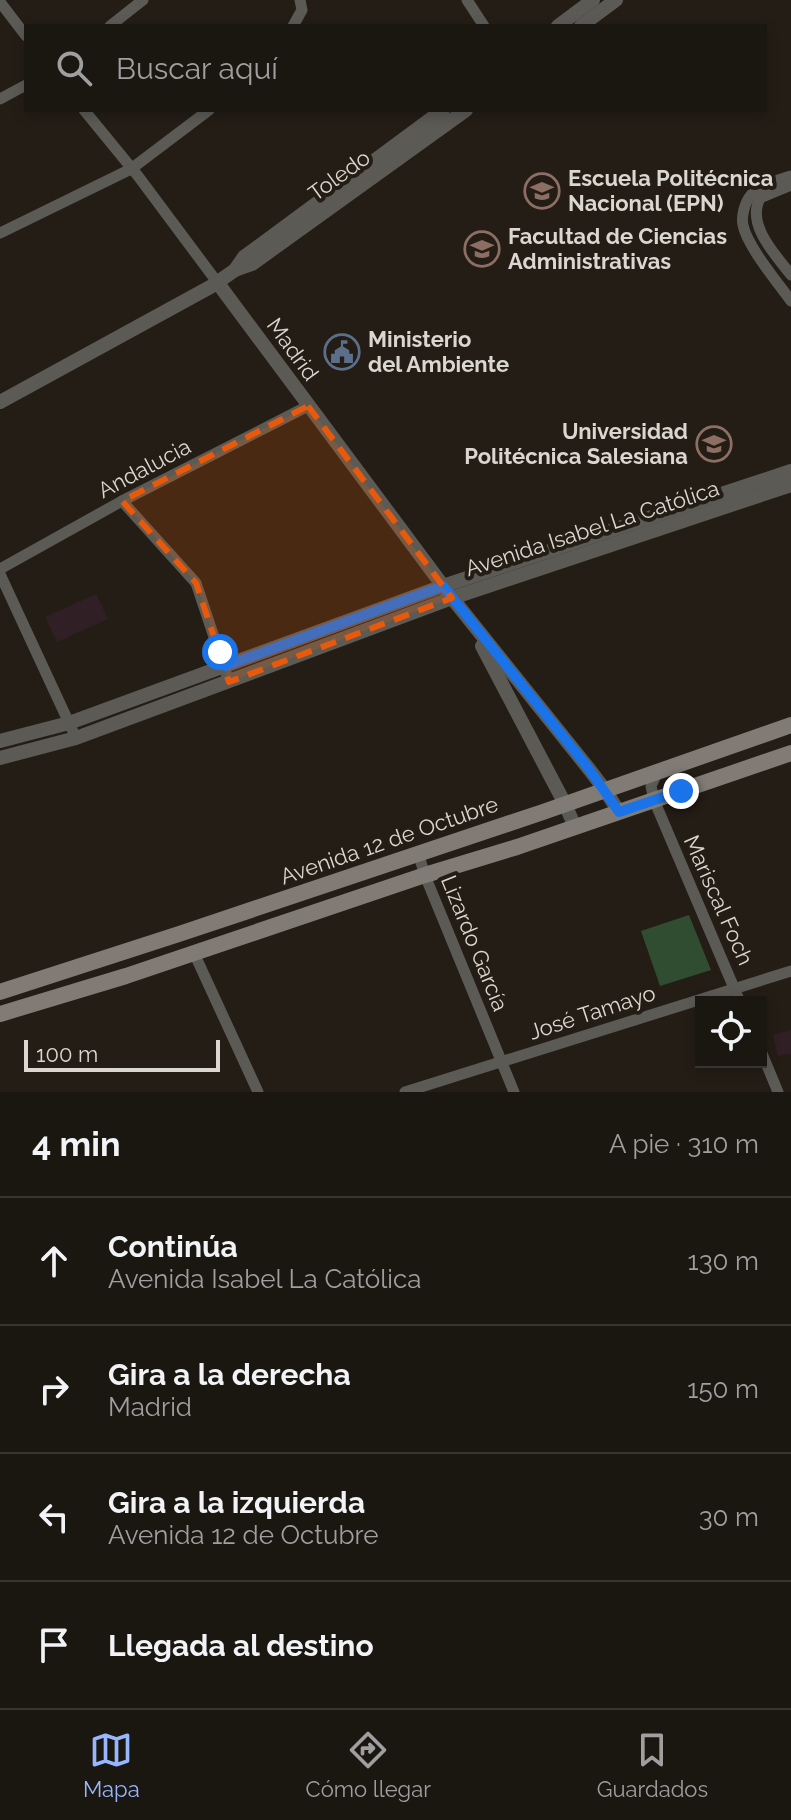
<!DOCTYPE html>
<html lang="es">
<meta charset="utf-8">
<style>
:root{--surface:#1a1610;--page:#231f19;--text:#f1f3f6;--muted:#9f9f9f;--line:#383530;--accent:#97b6fd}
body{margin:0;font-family:Raleway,sans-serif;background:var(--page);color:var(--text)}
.controls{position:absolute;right:24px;bottom:24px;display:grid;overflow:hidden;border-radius:0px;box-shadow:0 4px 12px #0003}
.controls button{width:72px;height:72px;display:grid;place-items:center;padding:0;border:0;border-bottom:2px solid var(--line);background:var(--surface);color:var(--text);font:40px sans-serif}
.scale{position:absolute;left:24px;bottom:20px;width:196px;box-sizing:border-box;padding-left:8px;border:4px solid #dad6d0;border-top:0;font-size:22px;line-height:28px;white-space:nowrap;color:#dad6d0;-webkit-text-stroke:6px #231d15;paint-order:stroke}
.stop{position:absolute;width:24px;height:24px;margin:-18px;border:6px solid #1a73e8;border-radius:50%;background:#fff}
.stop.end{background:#1a73e8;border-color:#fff;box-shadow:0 2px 8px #0008}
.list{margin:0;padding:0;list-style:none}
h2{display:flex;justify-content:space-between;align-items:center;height:104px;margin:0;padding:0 32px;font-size:34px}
h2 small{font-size:26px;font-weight:400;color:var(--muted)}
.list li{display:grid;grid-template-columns:52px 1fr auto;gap:24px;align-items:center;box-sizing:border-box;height:128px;padding:0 32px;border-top:2px solid var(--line)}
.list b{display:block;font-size:30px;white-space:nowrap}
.list p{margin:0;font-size:26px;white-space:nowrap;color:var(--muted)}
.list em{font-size:26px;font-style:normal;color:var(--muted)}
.icon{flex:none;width:44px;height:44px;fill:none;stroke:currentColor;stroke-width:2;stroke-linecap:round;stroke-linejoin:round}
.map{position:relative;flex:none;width:791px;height:1092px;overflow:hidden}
.search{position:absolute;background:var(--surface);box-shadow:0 4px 12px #0003;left:24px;right:24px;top:24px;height:88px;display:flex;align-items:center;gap:20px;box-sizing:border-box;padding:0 28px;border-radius:0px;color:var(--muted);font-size:30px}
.sheet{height:616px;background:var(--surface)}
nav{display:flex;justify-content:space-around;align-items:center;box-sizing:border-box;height:112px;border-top:2px solid var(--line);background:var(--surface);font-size:22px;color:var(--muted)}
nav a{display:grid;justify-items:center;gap:4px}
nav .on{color:var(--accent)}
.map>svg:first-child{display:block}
</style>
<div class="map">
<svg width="791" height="1092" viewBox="0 0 791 1092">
<rect width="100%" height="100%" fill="#231d15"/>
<!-- commercial -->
<g fill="#311f26">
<polygon points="96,594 108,619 57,642 45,617"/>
<polygon points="791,1030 791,1054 778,1056 773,1035"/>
</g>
<!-- green -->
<polygon fill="#304d32" points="689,915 711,970 660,986 641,931"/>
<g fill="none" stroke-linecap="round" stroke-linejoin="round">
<!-- minor -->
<g stroke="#5c5a55" stroke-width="11">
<polyline points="467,0 484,26"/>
<polyline points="0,2 26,36"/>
<polyline points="110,26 143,0"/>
<polyline points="293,26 302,10 300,0"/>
<polyline points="0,99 26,85"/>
<polyline points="84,110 138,176 217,282"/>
<path d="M791,176C778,180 761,185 751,195C745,202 741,216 743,225C747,246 778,283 791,301"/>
<path d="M791,185L760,198C746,225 775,254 791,275"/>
<polyline points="0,233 131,169 209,110"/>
<polyline points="122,501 196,583 229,682"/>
<polyline points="0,569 122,501 308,406"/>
<polyline points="0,574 76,738"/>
<polyline points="658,771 651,786 654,800 740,1002"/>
<polyline points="418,853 426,878 514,1092"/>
<polyline points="194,953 258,1092"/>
<polyline points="761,1051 778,1092"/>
<polyline points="405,1092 791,971"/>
</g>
<!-- tertiary -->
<g stroke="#5c5a55" stroke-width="14">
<polyline points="558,26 593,0"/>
<polyline points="581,26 616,0"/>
<polyline points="235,270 244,257 443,110"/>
<polyline points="217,282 452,598 589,769 605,790 619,812"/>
<polyline points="0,402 212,286 235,270 252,264 466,110"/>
<polyline points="482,646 565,804 575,827"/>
<polyline points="0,741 69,723 443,586 791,471"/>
<polyline points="0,758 76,738 452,598 791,485"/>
</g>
<!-- secondary -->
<g stroke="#807c75" stroke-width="16">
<polyline points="0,992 179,934 543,812 791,725"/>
<polyline points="0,1014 126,976 425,875 517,847 791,753"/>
</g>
</g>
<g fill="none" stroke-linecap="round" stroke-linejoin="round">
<!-- route -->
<polyline stroke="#1a73e8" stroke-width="10" points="220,652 225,666 443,586 589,769 619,812 681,791"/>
</g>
<!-- marked area -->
<path fill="#e8590c" fill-opacity="0.2" stroke="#e8590c" stroke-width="6" stroke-dasharray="16 10" stroke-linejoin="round" d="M308,406L452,598L229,682L196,583L122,501Z"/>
<!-- icons -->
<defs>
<symbol id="university-ring" viewBox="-11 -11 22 22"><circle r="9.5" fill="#231d15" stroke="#8d6e63" stroke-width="1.5"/><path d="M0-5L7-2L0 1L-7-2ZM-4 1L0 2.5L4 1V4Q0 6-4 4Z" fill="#8d6e63"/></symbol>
<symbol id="civic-ring" viewBox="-11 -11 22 22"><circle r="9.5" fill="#231d15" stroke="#5c6f8a" stroke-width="1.5"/><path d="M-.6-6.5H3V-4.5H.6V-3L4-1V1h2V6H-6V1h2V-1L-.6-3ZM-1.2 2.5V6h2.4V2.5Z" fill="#5c6f8a"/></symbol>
</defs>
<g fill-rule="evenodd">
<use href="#university-ring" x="522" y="171" width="40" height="40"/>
<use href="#university-ring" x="462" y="229" width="40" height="40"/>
<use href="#civic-ring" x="322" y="332" width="40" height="40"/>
<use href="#university-ring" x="694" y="424" width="40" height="40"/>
</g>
<g text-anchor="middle" stroke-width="8" stroke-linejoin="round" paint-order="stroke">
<!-- street labels -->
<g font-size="22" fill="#dad6d0" stroke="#231d15">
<text transform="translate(339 175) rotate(-36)" y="8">Toledo</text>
<text transform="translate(293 349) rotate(54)" y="8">Madrid</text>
<text transform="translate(144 468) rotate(-28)" y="8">Andalucia</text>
<text transform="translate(592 528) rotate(-18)" y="8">Avenida Isabel La Católica</text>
<text transform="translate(389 840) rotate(-19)" y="8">Avenida 12 de Octubre</text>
<text transform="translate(719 900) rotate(66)" y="8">Mariscal Foch</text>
<text transform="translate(475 943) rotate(68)" y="8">Lizardo García</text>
<text transform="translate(592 1012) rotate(-18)" y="8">José Tamayo</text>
</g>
<!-- poi labels -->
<g font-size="22" font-weight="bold" fill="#dad6d0" stroke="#231d15" text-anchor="start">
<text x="568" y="186">Escuela Politécnica<tspan x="568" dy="25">Nacional (EPN)</tspan></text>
<text x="508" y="244">Facultad de Ciencias<tspan x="508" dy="25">Administrativas</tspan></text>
<text x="368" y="347">Ministerio<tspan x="368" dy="25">del Ambiente</tspan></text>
<text x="688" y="439" text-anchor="end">Universidad<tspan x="688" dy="25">Politécnica Salesiana</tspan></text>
</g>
</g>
</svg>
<div class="controls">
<button><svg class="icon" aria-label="locate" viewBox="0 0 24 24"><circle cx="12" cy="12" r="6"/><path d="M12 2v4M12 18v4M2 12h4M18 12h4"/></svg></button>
</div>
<div class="scale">100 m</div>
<div class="stop" style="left:220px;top:652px"></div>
<div class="stop end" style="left:681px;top:791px"></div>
<div class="search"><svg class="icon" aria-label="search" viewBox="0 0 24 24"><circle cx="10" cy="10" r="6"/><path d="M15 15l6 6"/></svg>Buscar aquí</div>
</div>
<section class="sheet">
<h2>4 min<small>A pie · 310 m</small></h2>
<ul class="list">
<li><svg class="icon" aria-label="ahead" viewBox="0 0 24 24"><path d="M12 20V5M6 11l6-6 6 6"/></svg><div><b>Continúa</b><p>Avenida Isabel La Católica</p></div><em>130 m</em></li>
<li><svg class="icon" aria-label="right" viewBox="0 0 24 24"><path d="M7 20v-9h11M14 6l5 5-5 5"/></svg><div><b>Gira a la derecha</b><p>Madrid</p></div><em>150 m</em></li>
<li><svg class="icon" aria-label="left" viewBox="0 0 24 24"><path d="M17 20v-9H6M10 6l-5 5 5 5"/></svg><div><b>Gira a la izquierda</b><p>Avenida 12 de Octubre</p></div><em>30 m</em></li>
<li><svg class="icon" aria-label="arrive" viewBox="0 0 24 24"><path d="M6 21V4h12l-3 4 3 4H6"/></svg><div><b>Llegada al destino</b></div></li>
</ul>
</section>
<nav>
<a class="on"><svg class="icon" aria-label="map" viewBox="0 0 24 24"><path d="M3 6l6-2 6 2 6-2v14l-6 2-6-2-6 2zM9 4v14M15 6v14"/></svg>Mapa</a>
<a><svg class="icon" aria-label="directions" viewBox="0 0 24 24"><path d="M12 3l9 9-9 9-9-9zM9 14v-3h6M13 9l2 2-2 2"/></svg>Cómo llegar</a>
<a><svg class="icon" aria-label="saved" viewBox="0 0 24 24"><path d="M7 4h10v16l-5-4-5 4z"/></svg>Guardados</a>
</nav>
